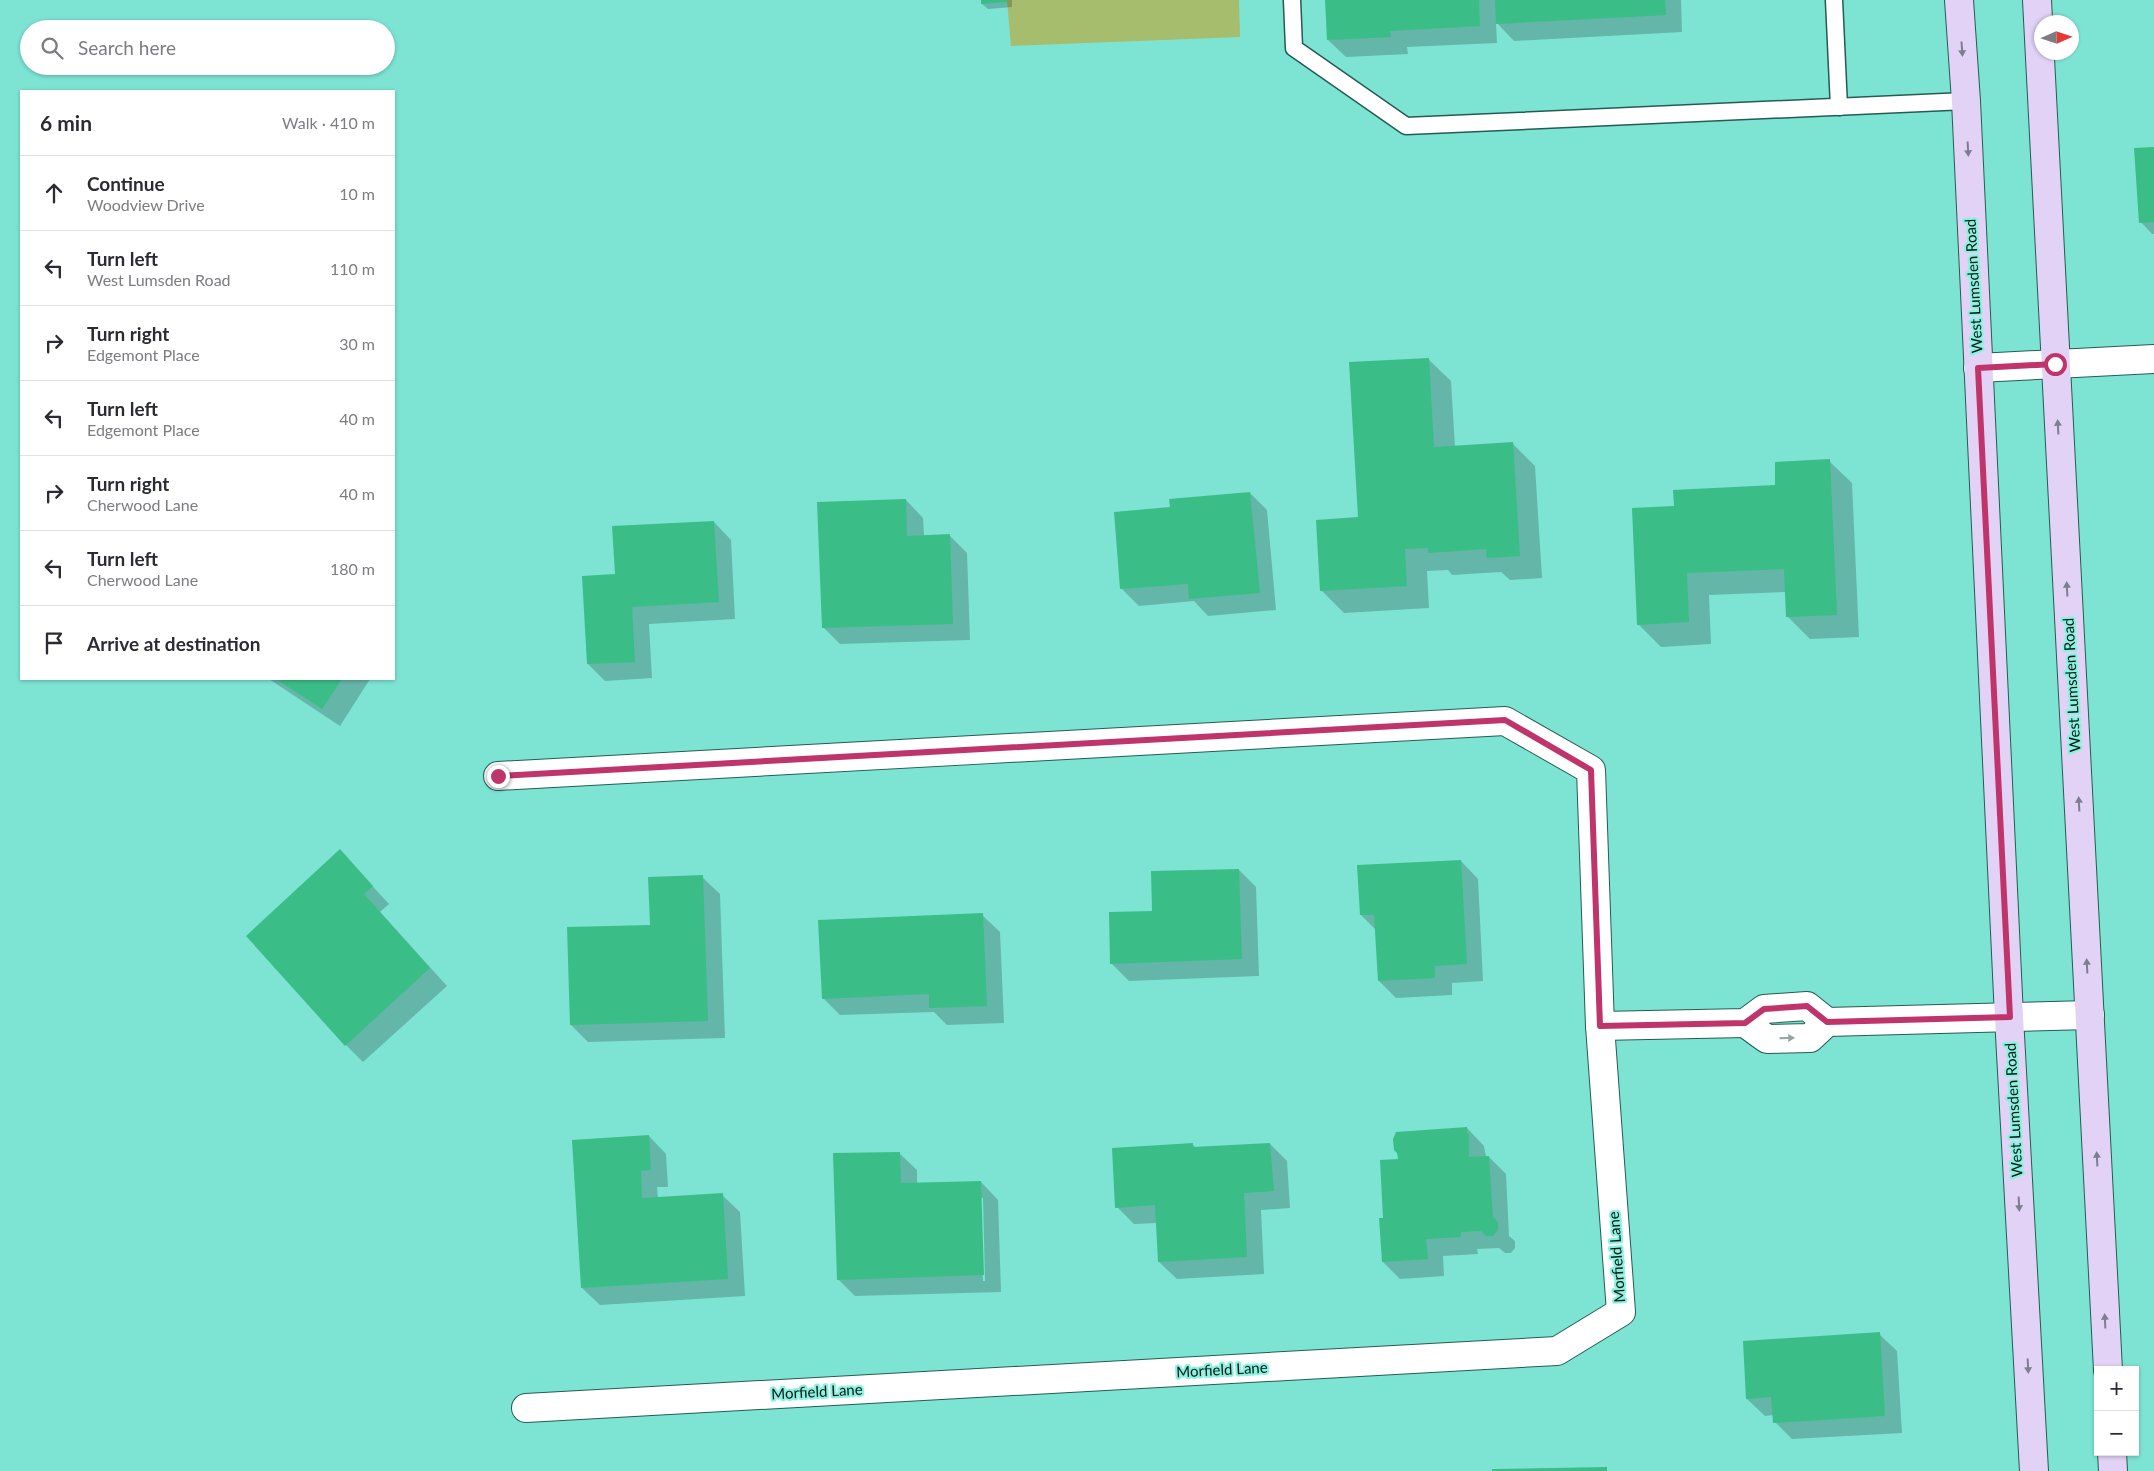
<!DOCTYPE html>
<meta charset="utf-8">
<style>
:root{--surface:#fff;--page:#f7f7f7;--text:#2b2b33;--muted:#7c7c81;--line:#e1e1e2}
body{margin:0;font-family:Lato,sans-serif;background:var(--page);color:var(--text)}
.controls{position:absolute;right:15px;bottom:15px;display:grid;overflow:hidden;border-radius:0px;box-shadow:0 1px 4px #0004}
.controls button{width:45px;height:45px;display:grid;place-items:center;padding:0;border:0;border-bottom:1px solid var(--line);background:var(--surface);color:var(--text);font:25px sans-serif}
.compass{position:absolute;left:2034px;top:15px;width:45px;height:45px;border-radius:50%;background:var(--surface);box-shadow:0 1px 4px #0004;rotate:87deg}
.stop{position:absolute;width:15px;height:15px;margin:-11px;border:4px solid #bf346a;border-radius:50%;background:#fff}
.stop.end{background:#bf346a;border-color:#fff;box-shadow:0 1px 5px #0008}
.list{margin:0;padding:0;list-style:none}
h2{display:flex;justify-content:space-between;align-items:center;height:65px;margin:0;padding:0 20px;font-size:21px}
h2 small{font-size:16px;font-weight:400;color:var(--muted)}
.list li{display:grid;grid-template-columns:32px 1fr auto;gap:15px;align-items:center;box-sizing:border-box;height:75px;padding:0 20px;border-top:1px solid var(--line)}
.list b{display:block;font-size:19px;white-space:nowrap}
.list p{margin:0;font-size:16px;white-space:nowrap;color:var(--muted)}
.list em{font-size:16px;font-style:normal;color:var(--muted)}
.icon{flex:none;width:28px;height:28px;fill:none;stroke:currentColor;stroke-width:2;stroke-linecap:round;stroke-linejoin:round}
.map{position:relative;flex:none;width:2154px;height:1471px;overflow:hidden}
.search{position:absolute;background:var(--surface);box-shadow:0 1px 4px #0004;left:20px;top:20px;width:375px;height:55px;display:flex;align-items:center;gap:12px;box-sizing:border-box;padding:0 18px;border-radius:28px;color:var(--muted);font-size:19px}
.panel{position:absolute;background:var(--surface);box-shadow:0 1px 4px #0004;left:20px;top:90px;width:375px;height:590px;border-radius:0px}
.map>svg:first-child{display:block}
</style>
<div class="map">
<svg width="2154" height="1471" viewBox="0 0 2154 1471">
<rect width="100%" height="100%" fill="#7de4d3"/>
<!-- green -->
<polygon fill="#a6bd6d" points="1007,0 1239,0 1240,37 1011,46"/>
<!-- shadow -->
<g fill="#0003" fill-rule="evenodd">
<polygon points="982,0 1012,0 1012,7 988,9 982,4"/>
<polygon points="1326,0 1681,0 1682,32 1514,41 1496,22 1497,43 1407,47 1408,54 1346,57 1328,40"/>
<polygon points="2154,148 2154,234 2152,234 2141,222"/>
<polygon points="1428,359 1451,381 1455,447 1513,444 1535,466 1542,578 1510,580 1501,572 1452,575 1448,570 1427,571 1429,608 1344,613 1321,590 1359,518"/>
<polygon points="1829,461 1852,483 1859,637 1810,639 1788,617 1786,592 1709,595 1711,644 1661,647 1638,624 1675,507 1777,487"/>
<polygon points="1250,493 1267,510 1276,610 1208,616 1194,601 1139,606 1122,589 1171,508"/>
<polygon points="906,500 923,518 924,536 949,535 967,553 970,640 840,644 823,627"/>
<polygon points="714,522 731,540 735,619 649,624 652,678 605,681 588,664 616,575"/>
<polygon points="269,679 370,679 340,726"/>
<polygon points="340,851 389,904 380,912 447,986 363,1062 346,1045"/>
<polygon points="1461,861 1478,879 1483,981 1452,983 1452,995 1396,998 1379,981 1376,930 1361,915"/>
<polygon points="1239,870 1256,887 1259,976 1129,981 1111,963 1154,912"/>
<polygon points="702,877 720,894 725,1038 588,1042 571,1025 651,926"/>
<polygon points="982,915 1000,932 1004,1023 947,1025 934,1012 840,1015 823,998"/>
<polygon points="1467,1128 1484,1146 1486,1157 1489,1157 1506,1174 1509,1236 1515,1241 1515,1248 1511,1253 1505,1253 1499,1248 1477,1249 1478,1254 1443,1256 1444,1276 1400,1279 1383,1262 1384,1219 1399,1160"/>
<polygon points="649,1136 666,1154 668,1187 657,1187 658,1199 722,1195 740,1212 745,1296 600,1305 582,1288"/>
<polygon points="1270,1144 1287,1161 1290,1208 1261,1210 1264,1274 1177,1279 1159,1262 1157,1223 1134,1224 1117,1207 1193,1145 1197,1149"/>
<path d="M899,1153L917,1170V1184L981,1182L998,1200L1001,1292L855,1296L838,1279ZM980,1198H983L985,1281H983Z"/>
<polygon points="1879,1334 1897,1351 1902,1433 1792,1439 1775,1422 1774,1415 1765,1416 1747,1399"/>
</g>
<!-- building -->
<g fill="#3bbd87">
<polygon points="981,0 1007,0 1007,2 981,4"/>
<polygon points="1325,0 1479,0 1480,26 1390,31 1391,37 1327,40"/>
<polygon points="1495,0 1665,0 1666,15 1496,24"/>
<polygon points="2154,147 2154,222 2139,223 2134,148"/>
<polygon points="1429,358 1434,447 1513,442 1520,556 1487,558 1486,549 1428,553 1428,548 1405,549 1407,586 1320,591 1316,520 1358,517 1349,362"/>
<polygon points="1830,459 1837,615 1786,617 1784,569 1687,573 1689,622 1637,625 1632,508 1674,506 1673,490 1775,485 1775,462"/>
<polygon points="1250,492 1260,593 1189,599 1188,584 1120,589 1114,512 1170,507 1169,499"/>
<polygon points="906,499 907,536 950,534 953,624 822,628 817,502"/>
<polygon points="714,521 719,602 632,607 635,662 587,664 582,576 615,574 612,526"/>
<polygon points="276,679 342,679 322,709"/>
<polygon points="340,849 373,886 364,894 430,968 345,1046 246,936"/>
<polygon points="1461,860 1467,964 1435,966 1435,978 1378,981 1374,915 1360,915 1357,865"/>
<polygon points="1239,869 1242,959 1110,964 1109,912 1152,911 1151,871"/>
<polygon points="703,875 708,1021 570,1025 567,927 650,925 648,877"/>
<polygon points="983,913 987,1006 929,1008 929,994 822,999 818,920"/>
<polygon points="1467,1127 1467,1133 1469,1133 1469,1157 1489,1156 1493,1217 1498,1222 1498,1230 1493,1236 1486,1236 1481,1231 1461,1232 1461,1237 1426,1239 1428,1259 1382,1262 1379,1218 1383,1218 1380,1160 1398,1159 1397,1153 1394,1150 1393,1139 1396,1132"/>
<polygon points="649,1135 651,1170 641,1171 642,1198 723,1193 728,1279 581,1288 572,1140"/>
<polygon points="1193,1143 1193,1147 1270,1143 1274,1191 1244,1193 1247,1257 1158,1262 1155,1205 1115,1208 1112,1148"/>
<polygon points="900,1152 901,1183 981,1181 984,1275 837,1280 833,1153"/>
<polygon points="1880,1332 1885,1416 1773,1423 1771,1397 1746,1399 1743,1341"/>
<polygon points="1607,1467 1607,1471 1492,1471 1492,1469"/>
</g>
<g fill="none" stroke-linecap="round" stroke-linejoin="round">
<defs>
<g id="lane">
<polyline points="1292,0 1294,48 1406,126 1966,101"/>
<polyline points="1834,0 1839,107"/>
</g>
<g id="street">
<polyline points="1978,368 2154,359"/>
<polyline points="498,776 1505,721 1591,770 1600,1026 1621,1312 1557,1351 526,1408"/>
<polyline points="1745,1023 1767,1039 1810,1038 1827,1022"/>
<polyline points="1600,1026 1745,1023 1764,1009 1807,1006 1827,1022 2090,1015"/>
</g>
<g id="secondary">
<polyline points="1959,0 1966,101 2009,1017 2034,1471"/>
<polyline points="2037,0 2108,1370"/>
<polyline points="2112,1452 2113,1471"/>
</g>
</defs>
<!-- lane casing -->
<use href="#lane" stroke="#245c53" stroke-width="19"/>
<!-- street casing -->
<use href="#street" stroke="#245c53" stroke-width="30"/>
<!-- secondary casing -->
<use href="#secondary" stroke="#245c53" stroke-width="30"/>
<!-- lane -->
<use href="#lane" stroke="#fff" stroke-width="16"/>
<!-- street -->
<use href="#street" stroke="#fff" stroke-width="28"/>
<!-- secondary -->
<use href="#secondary" stroke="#e2d3f6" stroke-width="28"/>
</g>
<!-- one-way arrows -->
<defs><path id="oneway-solid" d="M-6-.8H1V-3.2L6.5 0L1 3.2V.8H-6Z" transform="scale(1.25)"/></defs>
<g fill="#7d7e8f">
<use href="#oneway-solid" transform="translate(1962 49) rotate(86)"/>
<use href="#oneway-solid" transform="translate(1968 149) rotate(87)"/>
<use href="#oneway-solid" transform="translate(2058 427) rotate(-93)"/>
<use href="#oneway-solid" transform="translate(2067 589) rotate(-93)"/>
<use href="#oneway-solid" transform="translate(2079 804) rotate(-93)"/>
<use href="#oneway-solid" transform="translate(2087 966) rotate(-93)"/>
<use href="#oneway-solid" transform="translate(2097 1159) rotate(-93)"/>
<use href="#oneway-solid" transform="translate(2019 1204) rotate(87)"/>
<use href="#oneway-solid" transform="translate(2105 1321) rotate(-93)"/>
<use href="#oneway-solid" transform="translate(2028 1366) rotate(87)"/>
</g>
<use fill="#99a2a0" href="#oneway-solid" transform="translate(1787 1038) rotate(-1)"/>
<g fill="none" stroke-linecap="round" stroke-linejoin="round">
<!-- route -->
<polyline stroke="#bf346a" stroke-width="6" points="498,776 1505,720 1591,770 1600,1026 1745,1023 1764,1009 1807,1006 1827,1022 2010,1017 1978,368 2055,364"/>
</g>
<g text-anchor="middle" stroke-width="4.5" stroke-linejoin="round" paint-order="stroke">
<!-- street labels -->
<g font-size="15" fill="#011612" stroke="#8bf2e0">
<text transform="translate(1974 286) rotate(-93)" y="5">West Lumsden Road</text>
<text transform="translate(2072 685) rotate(-93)" y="5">West Lumsden Road</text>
<text transform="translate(2014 1110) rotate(-93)" y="5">West Lumsden Road</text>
<text transform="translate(1617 1257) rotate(-94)" y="5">Morfield Lane</text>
<text transform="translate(1222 1370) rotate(-3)" y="5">Morfield Lane</text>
<text transform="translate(817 1392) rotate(-3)" y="5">Morfield Lane</text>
</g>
</g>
</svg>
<div class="controls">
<button>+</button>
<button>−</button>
</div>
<svg class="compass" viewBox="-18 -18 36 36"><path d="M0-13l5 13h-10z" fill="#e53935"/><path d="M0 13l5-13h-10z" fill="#7c7c81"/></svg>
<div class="stop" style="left:2055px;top:364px"></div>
<div class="stop end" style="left:498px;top:776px"></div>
<div class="search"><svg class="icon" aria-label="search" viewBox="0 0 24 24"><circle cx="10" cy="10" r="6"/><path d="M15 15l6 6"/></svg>Search here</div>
<section class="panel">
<h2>6 min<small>Walk · 410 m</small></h2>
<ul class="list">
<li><svg class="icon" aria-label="ahead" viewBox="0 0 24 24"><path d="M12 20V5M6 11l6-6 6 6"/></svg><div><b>Continue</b><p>Woodview Drive</p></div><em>10 m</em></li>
<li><svg class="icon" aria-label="left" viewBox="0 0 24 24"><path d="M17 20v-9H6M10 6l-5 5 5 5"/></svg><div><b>Turn left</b><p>West Lumsden Road</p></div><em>110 m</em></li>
<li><svg class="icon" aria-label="right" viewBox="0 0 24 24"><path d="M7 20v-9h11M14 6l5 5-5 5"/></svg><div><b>Turn right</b><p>Edgemont Place</p></div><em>30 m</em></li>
<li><svg class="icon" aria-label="left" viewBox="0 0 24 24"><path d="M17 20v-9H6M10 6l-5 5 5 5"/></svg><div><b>Turn left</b><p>Edgemont Place</p></div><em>40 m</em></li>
<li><svg class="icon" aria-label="right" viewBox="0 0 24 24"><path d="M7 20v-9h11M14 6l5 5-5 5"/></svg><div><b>Turn right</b><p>Cherwood Lane</p></div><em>40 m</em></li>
<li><svg class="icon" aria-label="left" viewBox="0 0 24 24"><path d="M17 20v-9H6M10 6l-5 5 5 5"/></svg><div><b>Turn left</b><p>Cherwood Lane</p></div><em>180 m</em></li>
<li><svg class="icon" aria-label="arrive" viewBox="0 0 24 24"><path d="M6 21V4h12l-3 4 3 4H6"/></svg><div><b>Arrive at destination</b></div></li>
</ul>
</section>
</div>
